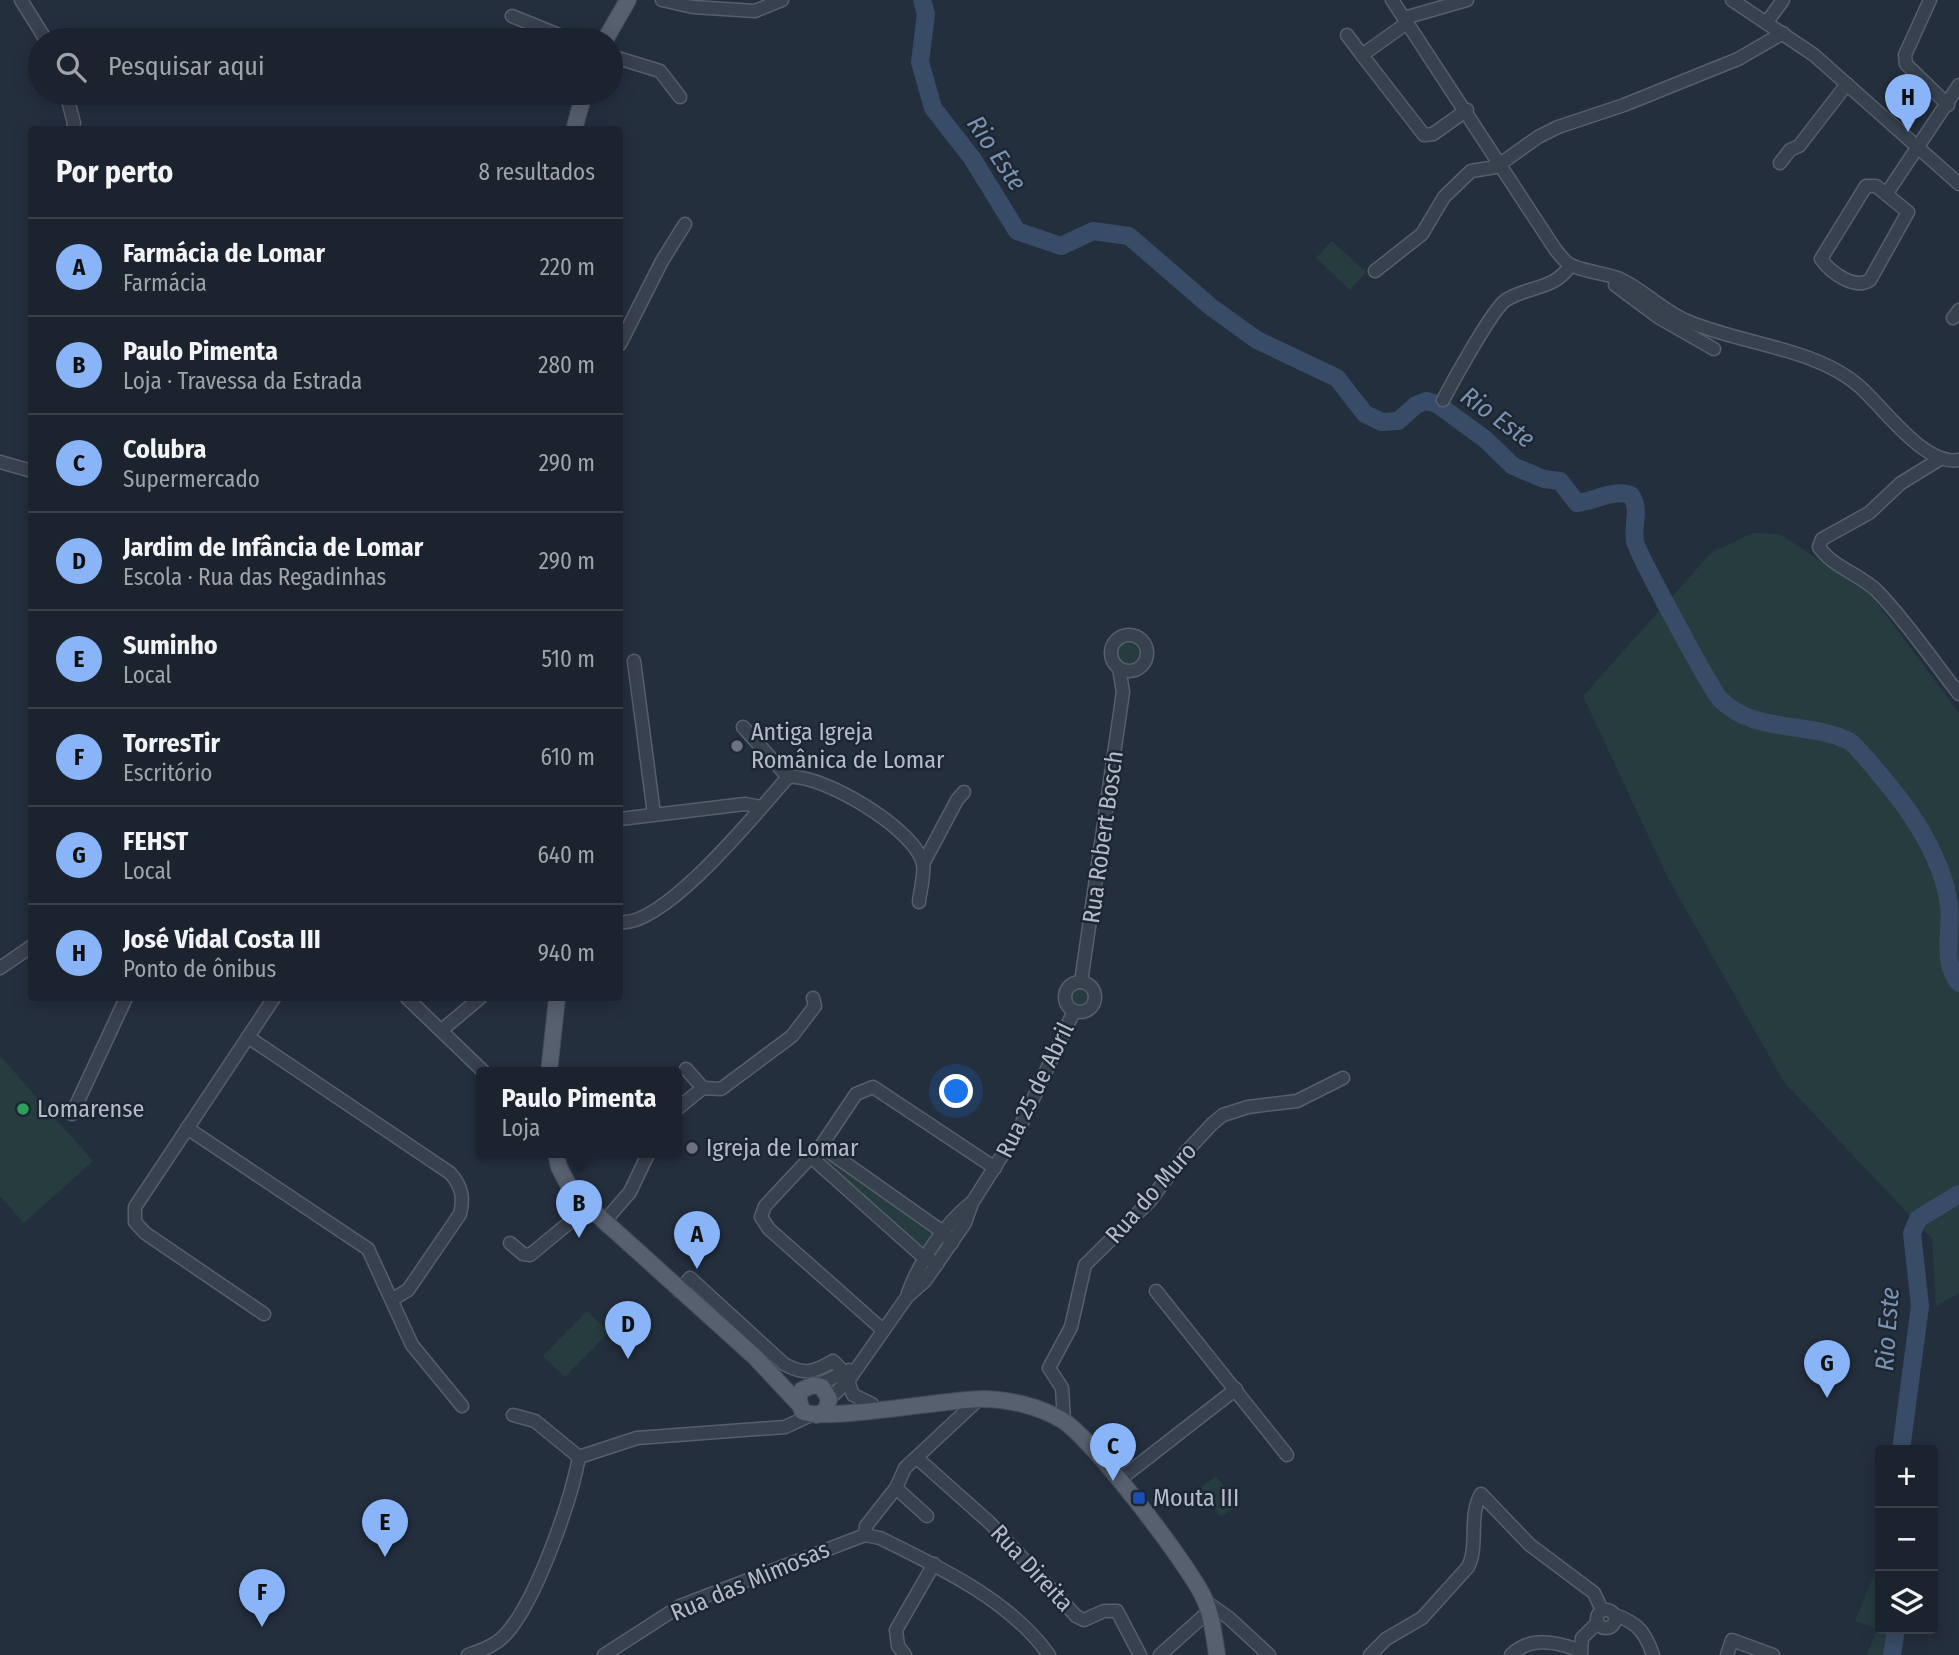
<!DOCTYPE html>
<html lang="pt">
<meta charset="utf-8">
<style>
:root{--surface:#1b232e;--page:#242b36;--text:#f1f3f6;--muted:#a0a4aa;--line:#39404a;--accent:#8ab4f8}
body{margin:0;font-family:"Fira Sans Condensed",sans-serif;background:var(--page);color:var(--text)}
.controls{position:absolute;right:21px;bottom:21px;display:grid;overflow:hidden;border-radius:7px;box-shadow:0 4px 18px #0003}
.controls button{width:63px;height:63px;display:grid;place-items:center;padding:0;border:0;border-bottom:2px solid var(--line);background:var(--surface);color:var(--text);font:35px sans-serif}
.you{position:absolute;left:957px;top:1092px;width:24px;height:24px;margin:-18px;border:5px solid #fff;border-radius:50%;background:#1a73e8;box-shadow:0 0 0 10px #1a73e833}
.badge{display:grid;place-items:center;width:46px;height:46px;border-radius:50%;background:var(--accent);color:#111;font-size:23px;font-weight:700}
.pin{position:absolute;translate:-50% -58px;filter:drop-shadow(0 2px 4px #0008)}
.pin::after{content:'';position:absolute;top:37px;width:24px;height:21px;background:inherit;clip-path:polygon(0 0,100% 0,50% 100%)}
.popup{position:absolute;left:476px;top:1067px;width:206px;height:91px;box-sizing:border-box;display:grid;place-content:center;border-radius:7px;background:var(--surface);filter:drop-shadow(0 2px 5px #0005);font-size:23px;white-space:nowrap;color:var(--muted)}
.popup b{font-size:26px;color:var(--text)}
.popup::after{content:'';position:absolute;left:50%;top:100%;margin-left:-14px;border:14px solid transparent;border-top-color:var(--surface)}
.list{margin:0;padding:0;list-style:none}
h2{display:flex;justify-content:space-between;align-items:center;height:91px;margin:0;padding:0 28px;font-size:30px}
h2 small{font-size:23px;font-weight:400;color:var(--muted)}
.list li{display:grid;grid-template-columns:46px 1fr auto;gap:21px;align-items:center;box-sizing:border-box;height:98px;padding:0 28px;border-top:2px solid var(--line)}
.list b{display:block;font-size:26px;white-space:nowrap}
.list p{margin:0;font-size:23px;white-space:nowrap;color:var(--muted)}
.list em{font-size:23px;font-style:normal;color:var(--muted)}
.icon{flex:none;width:38px;height:38px;fill:none;stroke:currentColor;stroke-width:2;stroke-linecap:round;stroke-linejoin:round}
.map{position:relative;flex:none;width:1959px;height:1655px;overflow:hidden}
.search{position:absolute;background:var(--surface);box-shadow:0 4px 18px #0003;left:28px;top:28px;width:595px;height:77px;display:flex;align-items:center;gap:18px;box-sizing:border-box;padding:0 24px;border-radius:38px;color:var(--muted);font-size:26px}
.panel{position:absolute;background:var(--surface);box-shadow:0 4px 18px #0003;left:28px;top:126px;width:595px;height:875px;border-radius:7px}
.map>svg:first-child{display:block}
</style>
<div class="map">
<svg width="1959" height="1655" viewBox="0 0 1959 1655">
<rect width="100%" height="100%" fill="#242f3e"/>
<!-- green -->
<g fill="#263c3f">
<polygon points="1332,241 1366,272 1350,290 1316,258"/>
<polygon points="1753,533 1780,534 1871,595 1959,713 1959,1293 1936,1306 1932,1239 1784,1082 1668,878 1583,696 1712,552"/>
<circle cx="1128" cy="654" r="11"/>
<circle cx="1080" cy="998" r="10"/>
<polygon points="0,1056 93,1161 24,1223 0,1196"/>
<polygon points="821,1150 935,1233 923,1251 816,1157"/>
<polygon points="587,1311 609,1332 565,1377 543,1356"/>
<polygon points="1216,1476 1238,1504 1221,1517 1199,1489"/>
<polygon points="1880,1572 1880,1629 1892,1629 1888,1655 1867,1655 1877,1629 1855,1621 1875,1573"/>
</g>
<g fill="none" stroke-linecap="round" stroke-linejoin="round">
<!-- river -->
<g stroke="#394c67" stroke-width="18">
<path d="M922,0L926,14L920,62L933,108L972,158L1017,231L1061,246L1093,231L1129,236L1211,307L1257,340L1337,378L1365,414L1382,422L1398,421L1416,405L1426,401L1437,404L1485,439L1513,466L1544,479L1560,481L1577,503C1595,501 1612,489 1631,495C1641,511 1632,524 1635,541C1636,551 1712,691 1720,699C1754,734 1808,721 1849,741C1857,745 1900,799 1907,809C1926,836 1946,874 1949,906C1952,931 1941,962 1959,983"/>
<polyline points="1901,1450 1920,1306 1912,1233 1918,1219 1959,1194"/>
<polyline points="1892,1655 1896,1629"/>
</g>
<defs>
<g id="minor">
<polyline points="21,0 46,40"/>
<polyline points="662,0 693,7 755,11 782,0"/>
<path d="M1392,0L1555,249C1559,254 1564,261 1569,264C1579,271 1606,273 1620,279C1644,290 1663,311 1687,321C1740,344 1817,348 1860,387C1884,408 1924,466 1959,460"/>
<polyline points="1732,0 1814,55 1959,184"/>
<polyline points="1930,0 1905,55 1906,64 1948,105"/>
<polyline points="512,16 571,40"/>
<polyline points="1404,18 1467,0"/>
<polyline points="1767,22 1783,0"/>
<polyline points="1347,35 1362,55 1407,23"/>
<polyline points="1362,55 1424,135 1433,134 1467,110"/>
<polyline points="611,56 660,71 680,97"/>
<polyline points="66,93 74,123 73,130"/>
<polyline points="1780,163 1790,150 1799,146 1847,84"/>
<path d="M1866,186H1876L1908,212L1870,280C1855,290 1831,273 1821,259Z"/>
<polyline points="1887,193 1959,85"/>
<polyline points="1375,271 1422,234 1444,197 1471,171 1496,167 1538,137 1558,127 1624,105 1738,59 1783,33"/>
<polyline points="1615,285 1658,317 1714,349"/>
<polyline points="1953,318 1959,310"/>
<polyline points="620,344 662,261 685,224"/>
<path d="M1443,400C1452,383 1493,308 1506,300C1528,286 1554,290 1570,266"/>
<path d="M1940,459L1901,483L1869,513L1822,539L1819,547C1832,567 1862,575 1878,592C1906,621 1934,662 1959,694"/>
<polyline points="0,462 32,471"/>
<circle cx="1129" cy="653" r="18"/>
<polyline points="634,661 654,814"/>
<polyline points="743,727 788,777"/>
<path d="M788,777C821,773 916,829 923,864C925,875 920,891 919,902"/>
<polyline points="620,819 745,804 761,807"/>
<polyline points="923,864 957,800 964,792"/>
<path d="M620,922C664,928 759,810 788,777"/>
<polyline points="0,968 32,946"/>
<circle cx="1080" cy="997" r="15"/>
<polyline points="1081,982 1123,692 1119,668"/>
<polyline points="407,998 484,1072"/>
<polyline points="443,1029 480,998"/>
<path d="M248,1037L450,1173C462,1186 464,1198 460,1214L408,1290L393,1299"/>
<polyline points="703,1088 721,1089 792,1036 815,1006 813,998"/>
<polyline points="677,1109 703,1088 686,1069"/>
<polyline points="72,1114 126,998"/>
<polyline points="187,1128 368,1249 412,1345 462,1406"/>
<polyline points="821,1146 940,1230 952,1243"/>
<polyline points="811,1157 921,1255 937,1264"/>
<polyline points="607,1226 610,1215 630,1192 649,1152"/>
<polyline points="510,1243 523,1254 530,1255 587,1208"/>
<path d="M679,1291L690,1278L784,1364C804,1375 813,1373 833,1361L845,1373"/>
<polyline points="1156,1291 1287,1455"/>
<path d="M908,1293C920,1260 944,1225 971,1203"/>
<polyline points="264,1314 145,1233 135,1222 135,1207 274,998"/>
<polyline points="883,1330 769,1229 761,1217 765,1206 821,1146 856,1094 873,1087 995,1168"/>
<polyline points="848,1381 853,1395 872,1404"/>
<polyline points="817,1385 849,1370"/>
<polyline points="829,1399 848,1381 907,1297 925,1281 965,1223 972,1203 1020,1127 1074,1011"/>
<polyline points="513,1415 535,1421 579,1457"/>
<polyline points="1064,1421 1062,1388 1049,1368 1071,1327 1085,1265 1149,1202 1186,1152 1212,1124 1223,1115 1248,1107 1297,1101 1343,1078"/>
<polyline points="579,1457 637,1438 785,1427 811,1415"/>
<polyline points="917,1458 990,1523 1076,1616 1084,1620 1104,1611 1117,1611 1140,1655"/>
<polyline points="1119,1480 1236,1389"/>
<polyline points="896,1488 927,1516"/>
<polyline points="865,1535 866,1526 896,1488 905,1468 979,1399"/>
<polyline points="1205,1601 1229,1618 1269,1655"/>
<circle cx="1606" cy="1619" r="9"/>
<path d="M1615,1615C1638,1623 1645,1632 1653,1655"/>
<path d="M468,1655C482,1650 496,1645 506,1634C536,1601 571,1501 579,1457"/>
<path d="M604,1655L680,1606L865,1535L880,1538C939,1567 1010,1600 1049,1655"/>
<polyline points="905,1655 898,1646 896,1630 934,1564"/>
<polyline points="1160,1655 1208,1612"/>
<path d="M1370,1655L1386,1639L1422,1618L1468,1567C1479,1546 1468,1516 1481,1494L1530,1545L1594,1593L1602,1610"/>
<path d="M1511,1655C1530,1636 1556,1642 1579,1650"/>
<polyline points="1581,1655 1582,1638 1597,1623"/>
<polyline points="1727,1655 1732,1640 1773,1655"/>
</g>
<g id="major">
<polyline points="605,40 628,0"/>
<polyline points="574,130 584,93"/>
<polyline points="549,1072 557,998"/>
<polyline points="556,1152 559,1167 572,1192 755,1357 798,1403"/>
<path d="M817,1415L826,1410L829,1399L822,1387L813,1385L802,1390L798,1397L802,1411C820,1423 949,1399 981,1399C1008,1399 1039,1406 1062,1420C1092,1438 1188,1564 1204,1598C1212,1616 1214,1636 1217,1655"/>
</g>
</defs>
<!-- minor casing -->
<use href="#minor" stroke="#565f6c" stroke-width="15"/>
<!-- major casing -->
<use href="#major" stroke="#414a57" stroke-width="18"/>
<!-- minor -->
<use href="#minor" stroke="#38414e" stroke-width="12"/>
<!-- major -->
<use href="#major" stroke="#56606e" stroke-width="16"/>
</g>
<!-- markers -->
<g fill="#6b7280" stroke="#1d2633" stroke-width="2.5">
<circle cx="737" cy="746" r="7"/>
<circle cx="692" cy="1148" r="7"/>
</g>
<circle fill="#2e9e5b" stroke="#1d2633" stroke-width="2.5" cx="23" cy="1109" r="7"/>
<rect fill="#1a4fb4" stroke="#1d2633" stroke-width="2.5" x="1132" y="1491" width="14" height="14" rx="3.5"/>
<g text-anchor="middle" stroke-width="5" stroke-linejoin="round" paint-order="stroke">
<!-- poi labels -->
<g font-size="24" fill="#b4bcc9" stroke="#1d2633" text-anchor="start">
<text x="751" y="740">Antiga Igreja<tspan x="751" dy="28">Românica de Lomar</tspan></text>
<text x="37" y="1117">Lomarense</text>
<text x="706" y="1156">Igreja de Lomar</text>
<text x="1153" y="1506">Mouta III</text>
</g>
<!-- street labels -->
<g font-size="24" fill="#b4bcc9" stroke="#1d2633">
<text transform="translate(1103 837) rotate(-82)" y="8">Rua Robert Bosch</text>
<text transform="translate(1035 1090) rotate(-64)" y="8">Rua 25 de Abril</text>
<text transform="translate(1151 1193) rotate(-49)" y="8">Rua do Muro</text>
<text transform="translate(1032 1568) rotate(47)" y="8">Rua Direita</text>
<text transform="translate(750 1581) rotate(-23)" y="8">Rua das Mimosas</text>
</g>
<!-- water labels -->
<g font-size="26" font-style="italic" fill="#7c92b1" stroke="#1d2633">
<text transform="translate(997 153) rotate(56)" y="9">Rio Este</text>
<text transform="translate(1498 417) rotate(36)" y="9">Rio Este</text>
<text transform="translate(1887 1329) rotate(-86)" y="9">Rio Este</text>
</g>
</g>
</svg>
<div class="controls">
<button>+</button>
<button>−</button>
<button><svg class="icon" aria-label="layers" viewBox="0 0 24 24"><path d="M12 4l9 5-9 5-9-5zM3 14l9 5 9-5"/></svg></button>
</div>
<div class="you"></div>
<div class="pin badge" style="left:697px;top:1269px">A</div>
<div class="pin badge" style="left:579px;top:1238px">B</div>
<div class="popup"><b>Paulo Pimenta</b>Loja</div>
<div class="pin badge" style="left:1113px;top:1481px">C</div>
<div class="pin badge" style="left:628px;top:1359px">D</div>
<div class="pin badge" style="left:385px;top:1557px">E</div>
<div class="pin badge" style="left:262px;top:1627px">F</div>
<div class="pin badge" style="left:1827px;top:1398px">G</div>
<div class="pin badge" style="left:1908px;top:132px">H</div>
<div class="search"><svg class="icon" aria-label="search" viewBox="0 0 24 24"><circle cx="10" cy="10" r="6"/><path d="M15 15l6 6"/></svg>Pesquisar aqui</div>
<section class="panel">
<h2>Por perto<small>8 resultados</small></h2>
<ul class="list">
<li><span class="badge">A</span><div><b>Farmácia de Lomar</b><p>Farmácia</p></div><em>220 m</em></li>
<li><span class="badge">B</span><div><b>Paulo Pimenta</b><p>Loja · Travessa da Estrada</p></div><em>280 m</em></li>
<li><span class="badge">C</span><div><b>Colubra</b><p>Supermercado</p></div><em>290 m</em></li>
<li><span class="badge">D</span><div><b>Jardim de Infância de Lomar</b><p>Escola · Rua das Regadinhas</p></div><em>290 m</em></li>
<li><span class="badge">E</span><div><b>Suminho</b><p>Local</p></div><em>510 m</em></li>
<li><span class="badge">F</span><div><b>TorresTir</b><p>Escritório</p></div><em>610 m</em></li>
<li><span class="badge">G</span><div><b>FEHST</b><p>Local</p></div><em>640 m</em></li>
<li><span class="badge">H</span><div><b>José Vidal Costa III</b><p>Ponto de ônibus</p></div><em>940 m</em></li>
</ul>
</section>
</div>
